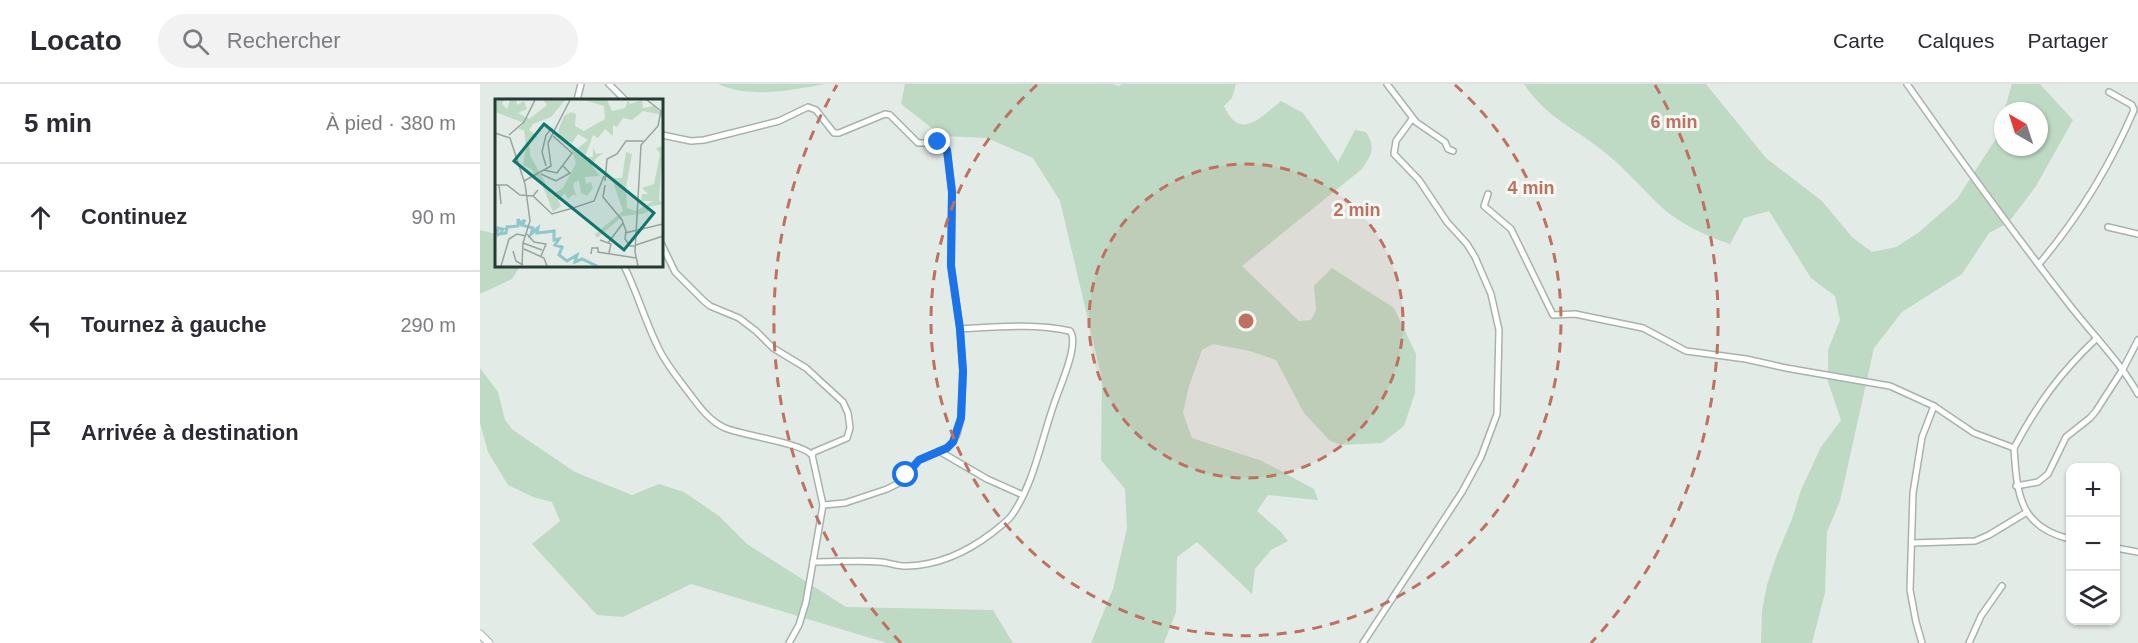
<!DOCTYPE html>
<html lang="fr">
<meta charset="utf-8">
<style>
:root{--surface:#fff;--page:#f2f2f3;--text:#2b2b33;--muted:#7c7c81;--line:#e1e1e2}
body{margin:0;font-family:Arial,sans-serif;background:var(--page);color:var(--text)}
.controls{position:absolute;right:18px;bottom:18px;display:grid;overflow:hidden;border-radius:12px;box-shadow:0 2px 4px #0004}
.controls button{width:54px;height:54px;display:grid;place-items:center;padding:0;border:0;border-bottom:2px solid var(--line);background:var(--surface);color:var(--text);font:30px sans-serif}
.compass{position:absolute;left:1514px;top:18px;width:54px;height:54px;border-radius:50%;background:var(--surface);box-shadow:0 2px 4px #0004;rotate:321deg}
.stop{position:absolute;width:18px;height:18px;margin:-14px;border:4px solid #1a73e8;border-radius:50%;background:#fff}
.stop.end{background:#1a73e8;border-color:#fff;box-shadow:0 2px 6px #0008}
.list{margin:0;padding:0;list-style:none}
h2{display:flex;justify-content:space-between;align-items:center;height:78px;margin:0;padding:0 24px;font-size:26px}
h2 small{font-size:20px;font-weight:400;color:var(--muted)}
.list li{display:grid;grid-template-columns:39px 1fr auto;gap:18px;align-items:center;box-sizing:border-box;height:108px;padding:0 24px;border-top:2px solid var(--line)}
.list b{display:block;font-size:22px;white-space:nowrap}
.list em{font-size:20px;font-style:normal;color:var(--muted)}
.icon{flex:none;width:33px;height:33px;fill:none;stroke:currentColor;stroke-width:2;stroke-linecap:round;stroke-linejoin:round}
.map{position:relative;flex:none;width:1658px;height:559px;overflow:hidden}
header{display:flex;align-items:center;gap:36px;box-sizing:border-box;height:84px;padding:0 30px;background:var(--surface);border-bottom:2px solid var(--line)}
header strong{font-size:28px}
nav{display:flex;gap:33px;margin-inline-start:auto;font-size:21px}
.search{width:420px;height:54px;background:var(--page);display:flex;align-items:center;gap:15px;box-sizing:border-box;padding:0 21px;border-radius:33px;color:var(--muted);font-size:22px}
main{display:flex}
aside{flex:1;background:var(--surface)}
.map>svg:first-child{display:block}
</style>
<header>
<strong>Locato</strong>
<div class="search"><svg class="icon" aria-label="search" viewBox="0 0 24 24"><circle cx="10" cy="10" r="6"/><path d="M15 15l6 6"/></svg>Rechercher</div>
<nav><a>Carte</a><a>Calques</a><a>Partager</a></nav>
</header>
<main>
<aside>
<h2>5 min<small>À pied · 380 m</small></h2>
<ul class="list">
<li><svg class="icon" aria-label="ahead" viewBox="0 0 24 24"><path d="M12 20V5M6 11l6-6 6 6"/></svg><div><b>Continuez</b></div><em>90 m</em></li>
<li><svg class="icon" aria-label="left" viewBox="0 0 24 24"><path d="M17 20v-9H6M10 6l-5 5 5 5"/></svg><div><b>Tournez à gauche</b></div><em>290 m</em></li>
<li><svg class="icon" aria-label="arrive" viewBox="0 0 24 24"><path d="M6 21V4h12l-3 4 3 4H6"/></svg><div><b>Arrivée à destination</b></div></li>
</ul>
</aside>
<div class="map">
<svg width="1658" height="559" viewBox="0 0 1658 559">
<rect width="100%" height="100%" fill="#e3ebe7"/>
<!-- green -->
<g fill="#bedac4">
<path d="M238,0H346C311,6 271,15 238,0Z"/>
<path d="M425,0H632L639,2L642,0H756L752,14L744,22C760,58 781,33 801,17L823,29L858,78L875,46L886,48C896,64 892,70 882,85L762,182L819,237L831,236L836,226L834,202L852,184L914,224L936,270L935,309L924,342L902,359L862,361L850,357L824,329L796,276L770,267L733,260L722,266L709,302L703,329L712,354L782,377L834,405L838,416L788,411L777,427L801,448L808,457L791,466L775,485L772,510L717,458L697,473L696,528L684,559H611L633,505L647,444L645,405L621,376L622,295L580,117L553,74L507,54L462,52L421,20Z"/>
<path d="M1044,0H1226L1286,74L1342,117L1372,153L1392,168L1416,163L1438,149L1477,115L1517,53L1523,31V63H1559V27H1524L1532,0H1560L1593,36L1556,102L1528,139L1509,149L1482,190L1422,228L1394,264L1360,417L1347,448L1345,509L1332,559H1281L1282,527L1287,501L1296,473L1312,435L1321,406L1341,363L1361,336L1348,298V266L1360,236L1355,212L1331,194L1289,127L1264,134L1250,160C1223,151 1194,137 1174,116C1159,101 1145,85 1128,71C1096,44 1068,36 1044,0Z"/>
<polygon points="0,146 16,150 16,182 39,182 39,184 32,195 0,210"/>
<polygon points="0,284 18,308 25,336 33,346 95,388 152,411 179,400 204,408 239,432 267,460 366,523 513,526 533,559 407,559 211,500 143,533 117,531 52,460 80,437 72,418 53,413 28,401 8,368 0,339"/>
</g>
<g fill="none" stroke-linecap="round" stroke-linejoin="round">
<defs>
<g id="minor">
<polyline points="129,0 145,16"/>
<polyline points="907,0 936,38 965,58 968,65 973,67"/>
<path d="M1427,0C1479,74 1532,147 1588,219C1611,249 1639,276 1658,310"/>
<polyline points="97,16 101,0"/>
<polyline points="182,51 211,57 224,56 299,37 328,23 336,26 354,49 359,49 405,30 410,31 438,59 458,59 467,66 472,108 471,182 480,245 483,287 481,334 477,350 473,358 467,364 439,376 419,399 407,405 365,419 343,421"/>
<path d="M1008,110L1004,122L1031,145L1073,231L1095,230L1163,244L1206,267L1266,275L1306,284L1410,302L1454,322L1494,349L1534,364C1537,410 1539,443 1590,455"/>
<polyline points="1628,143 1658,150"/>
<polyline points="182,161 195,188 224,217 230,222 259,234 276,247 293,264 326,284 363,318 368,329 370,344 367,354 334,368 332,371 343,421 326,518 319,541 309,559"/>
<path d="M1559,180C1598,134 1630,82 1654,26L1652,21L1629,8"/>
<path d="M144,182C157,208 165,237 178,263C185,279 198,294 209,309C219,322 229,337 245,344C265,352 322,359 332,371"/>
<path d="M1534,364C1558,319 1580,289 1617,254"/>
<polyline points="459,367 507,395 543,411"/>
<polyline points="1536,402 1558,398 1568,390 1586,353 1610,334 1616,327 1643,285 1658,256"/>
<polyline points="1432,459 1495,457 1509,451 1547,428"/>
<polyline points="1636,464 1658,468"/>
<path d="M333,478C355,478 379,476 401,478C411,479 419,483 428,482C460,481 487,468 512,449C518,444 527,438 532,431C554,399 561,357 574,320C579,304 600,260 590,247C554,239 517,243 480,245"/>
<polyline points="883,559 982,408 1001,373 1017,330 1019,246 1011,210 995,173 987,160 967,138 939,96 914,70 916,57 932,35"/>
<polyline points="1442,559 1436,538 1430,506 1433,409 1442,353 1454,322"/>
<polyline points="1489,559 1501,532 1522,502"/>
</g>
<polyline id="tertiary" points="0,550 9,559"/>
</defs>
<!-- minor casing -->
<use href="#minor" stroke="#a6b3ad" stroke-width="8"/>
<!-- tertiary casing -->
<use href="#tertiary" stroke="#a6b3ad" stroke-width="9"/>
<!-- minor -->
<use href="#minor" stroke="#fff" stroke-width="5"/>
<!-- tertiary -->
<use href="#tertiary" stroke="#fff" stroke-width="7"/>
</g>
<g fill="none" stroke-linecap="round" stroke-linejoin="round">
<!-- route -->
<polyline stroke="#1a73e8" stroke-width="8" points="426,391 439,376 467,364 473,358 481,334 483,287 480,245 471,182 472,108 467,66 458,58"/>
</g>
<!-- distance rings -->
<circle cx="766" cy="237" r="157" fill="#be715e" fill-opacity=".12"/>
<g fill="none" stroke="#be715e" stroke-width="3" stroke-dasharray="10 8">
<circle cx="766" cy="237" r="157"/>
<path d="M975 1A315 315 0 1 1 557 1"/>
<path d="M421 559A472 472 0 0 1 357 1M1175 1A472 472 0 0 1 1111 559"/>
</g>
<!-- overview -->
<g transform="translate(15 15)">
<rect width="168" height="168" fill="#e3ebe7"/>
<path d="M9,1L7,5L12,10L15,1H21L22,6L29,2L32,10L23,14L34,20L52,6L48,1H70L56,18L38,25L34,31L43,38L34,41L35,56L57,96L68,89L81,64L76,49L82,50L93,41L83,35L77,44L67,40L63,32L69,17L76,13L81,15L80,27L89,32L110,20L109,7L89,1H112L117,12L130,9L133,1L135,5L147,1L148,9L159,7L168,16L148,12L137,21L128,19L122,28L118,26V37L110,30L103,39L98,36L90,58H98V48L101,55L109,54L101,59L97,67L105,77L90,78L91,85L96,83L98,89L92,97L86,94L84,82L80,83L78,87L82,98L79,95L73,100L70,94L63,101L66,107L58,113L47,85L36,70L28,66L31,47L29,31L23,30L29,24L0,13V2ZM168,47L164,101L168,105L153,108V113L147,115L128,117L102,139L100,135L128,112L118,83L119,79H127L131,53L137,55L131,88L132,109L141,112L158,102H146L147,95H153L147,89L159,85L165,55L161,49Z" fill="#bedac4"/>
<path fill="none" stroke="#91c6cb" stroke-width="3" d="M0,130L2,134L3,129L8,130L5,135L11,134L12,128L23,127V120L25,124L30,121L27,126L38,129L36,135L43,129L42,134L59,132V141L64,140L60,146L67,148L64,156L72,162L82,156L80,163L87,160L102,167"/>
<path fill="none" stroke="#97a59f" stroke-width="1.5" d="M0,34L15,39L30,85L35,122L28,144L27,167M14,36L29,23L40,1M51,67L47,53L51,36L57,29M49,71L62,74L77,54L58,37M46,75L61,82L75,74L68,67M29,82L56,67L53,44L75,1M110,82L112,60L122,55L131,42H148M0,86H12L25,96L38,97L43,91M4,86L6,105M110,86L108,98L127,121L131,132L130,140L135,147H141M38,97L57,115L78,109L99,102L109,77M130,134L168,125M32,135L39,143L51,145L46,157M105,141L116,145L114,154M28,144L47,151M113,144L128,124M141,146L168,137M29,150L49,159L52,167M18,152L21,162L28,166M96,155L97,149H103V153L141,159M6,167L14,140L22,135L31,137M143,167L140,153L146,46L163,27L166,12L152,1"/>
<path fill="#0f766e" fill-opacity="0.15" stroke="#0f766e" stroke-width="3" d="M49,25L159,114L129,151L19,62Z"/>
<rect width="168" height="168" fill="none" stroke="#243b33" stroke-width="3"/>
</g>
<circle cx="766" cy="237" r="9" fill="#be715e" stroke="#f3f8f5" stroke-width="3"/>
<g font-size="18" text-anchor="middle" font-weight="bold" fill="#be715e" stroke="#f3f8f5" stroke-width="6" stroke-linejoin="round" paint-order="stroke">
<text x="1194" y="44">6 min</text>
<text x="1051" y="110">4 min</text>
<text x="877" y="132">2 min</text>
</g>
</svg>
<div class="controls">
<button>+</button>
<button>−</button>
<button><svg class="icon" aria-label="layers" viewBox="0 0 24 24"><path d="M12 4l9 5-9 5-9-5zM3 14l9 5 9-5"/></svg></button>
</div>
<svg class="compass" viewBox="-18 -18 36 36"><path d="M0-13l5 13h-10z" fill="#e53935"/><path d="M0 13l5-13h-10z" fill="#7c7c81"/></svg>
<div class="stop" style="left:426px;top:391px"></div>
<div class="stop end" style="left:458px;top:58px"></div>
</div>
</main>
